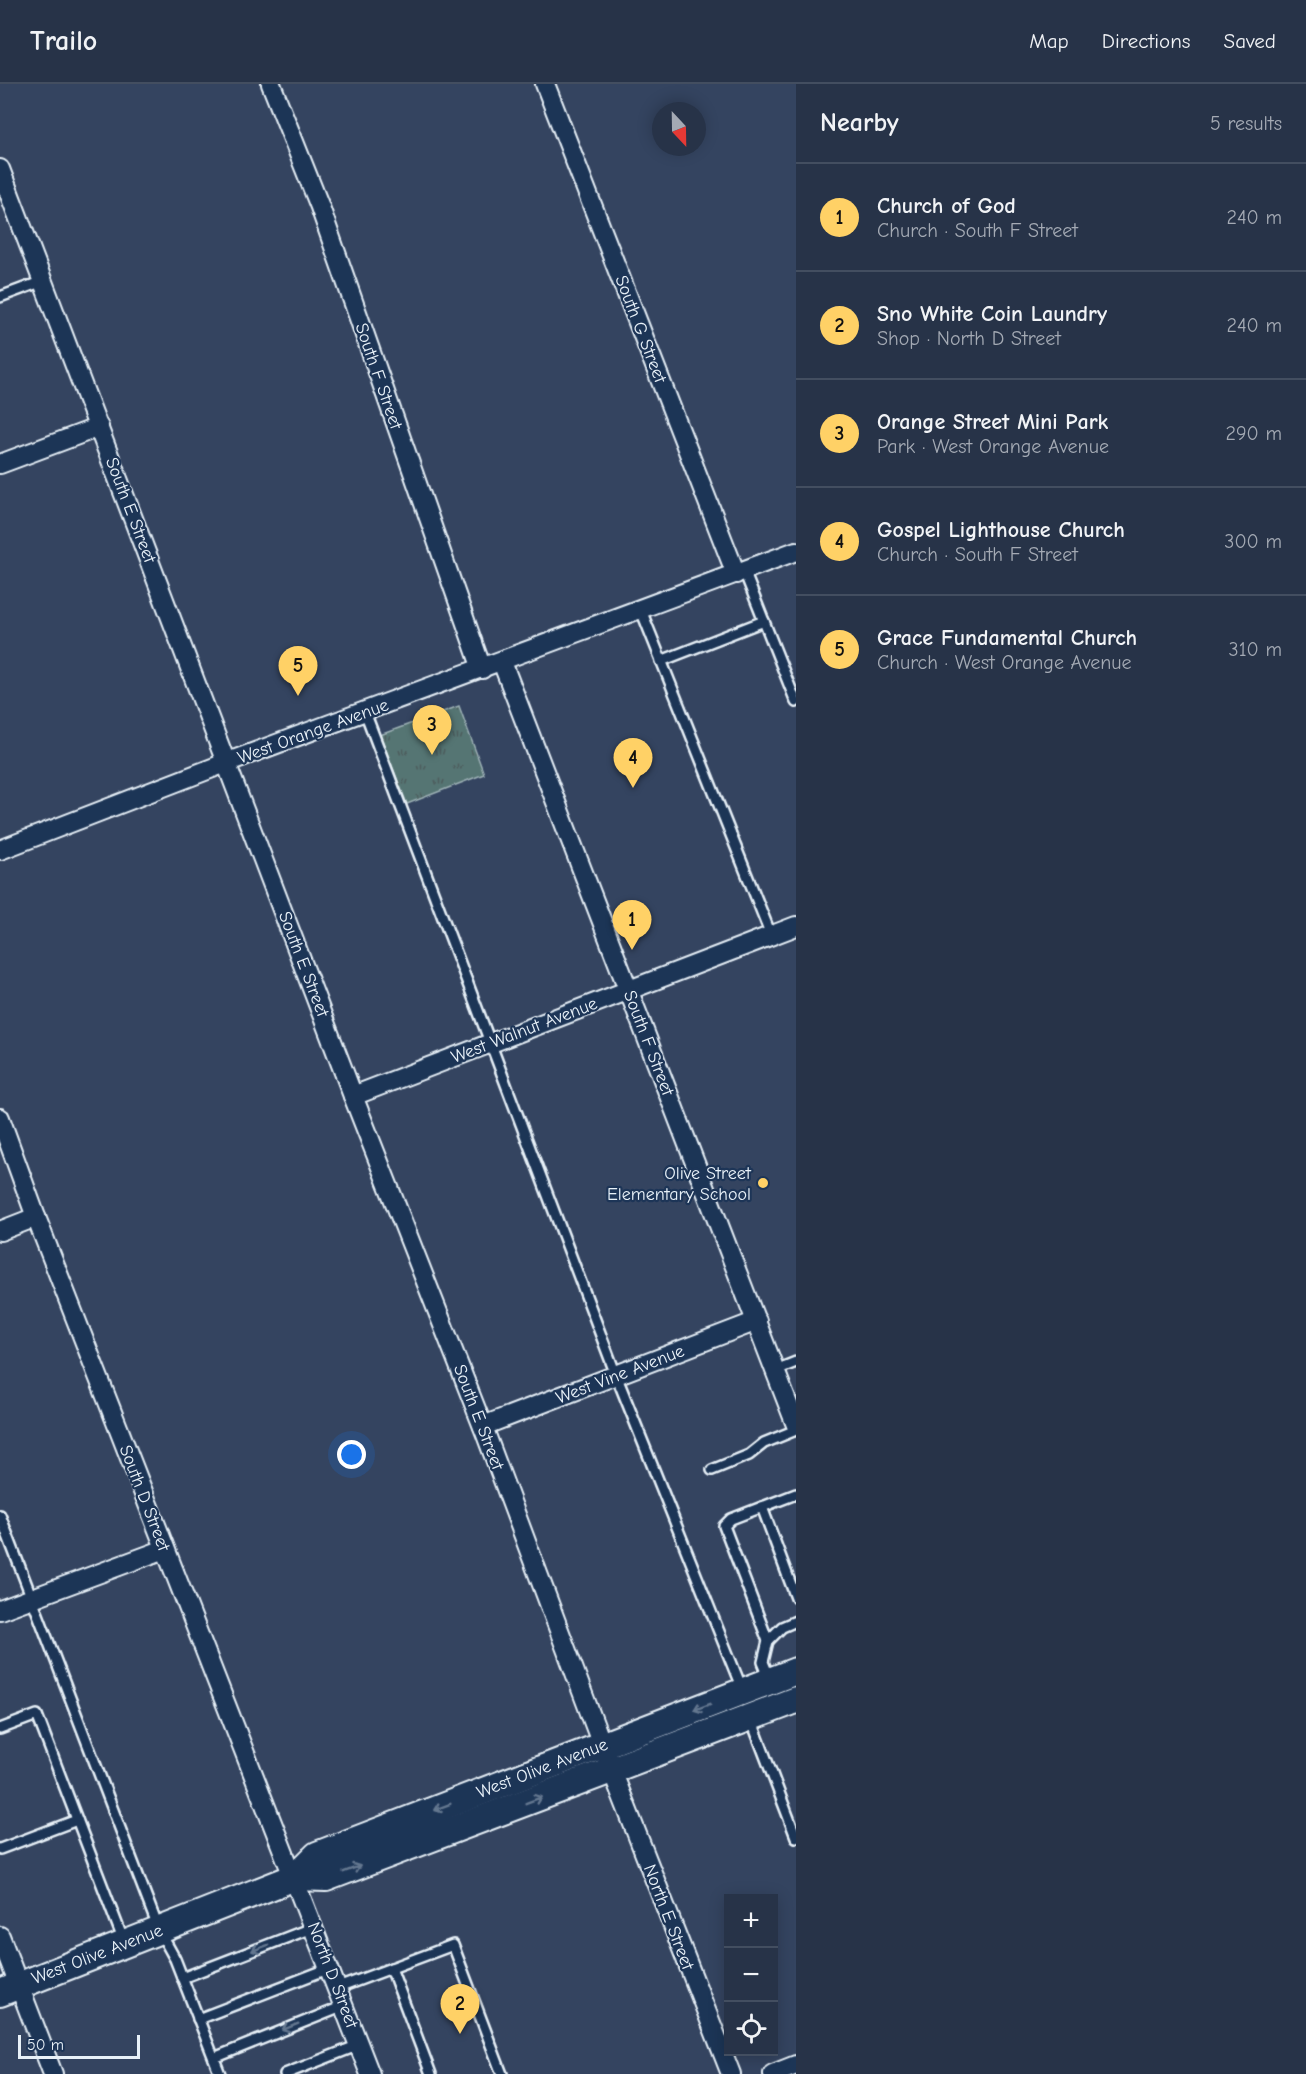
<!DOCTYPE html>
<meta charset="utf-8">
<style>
:root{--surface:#273348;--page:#2f3b4f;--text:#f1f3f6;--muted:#a4aab4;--line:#434e60;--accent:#ffd166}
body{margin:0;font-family:"Comic Neue",sans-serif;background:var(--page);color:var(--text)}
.controls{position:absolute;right:18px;bottom:18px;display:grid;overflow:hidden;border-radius:0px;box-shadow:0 3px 15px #0003}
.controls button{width:54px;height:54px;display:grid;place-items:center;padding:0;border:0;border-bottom:2px solid var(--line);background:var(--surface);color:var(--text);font:30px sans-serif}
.compass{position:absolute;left:652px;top:18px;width:54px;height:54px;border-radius:50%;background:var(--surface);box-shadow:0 3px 15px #0003;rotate:158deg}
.scale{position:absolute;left:18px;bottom:15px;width:122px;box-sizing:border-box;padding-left:6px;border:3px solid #e8f1f8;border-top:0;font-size:16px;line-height:21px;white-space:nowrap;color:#e8f1f8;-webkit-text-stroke:4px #1d3557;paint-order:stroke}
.you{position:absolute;left:352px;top:1371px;width:21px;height:21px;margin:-15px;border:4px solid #fff;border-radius:50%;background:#1a73e8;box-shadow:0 0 0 9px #1a73e833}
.badge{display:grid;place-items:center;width:39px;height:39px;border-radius:50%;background:var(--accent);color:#111;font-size:20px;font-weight:700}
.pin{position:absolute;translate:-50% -50px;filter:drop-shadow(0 2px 3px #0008)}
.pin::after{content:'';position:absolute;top:32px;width:21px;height:18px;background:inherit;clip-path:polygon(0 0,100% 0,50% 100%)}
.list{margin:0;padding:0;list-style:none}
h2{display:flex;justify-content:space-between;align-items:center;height:78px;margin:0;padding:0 24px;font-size:26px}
h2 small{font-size:20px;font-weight:400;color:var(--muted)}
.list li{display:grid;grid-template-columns:39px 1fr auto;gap:18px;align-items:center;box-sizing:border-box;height:108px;padding:0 24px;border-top:2px solid var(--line)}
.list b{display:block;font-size:22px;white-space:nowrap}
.list p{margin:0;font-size:20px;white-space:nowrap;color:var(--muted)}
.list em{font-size:20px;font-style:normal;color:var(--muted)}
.icon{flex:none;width:33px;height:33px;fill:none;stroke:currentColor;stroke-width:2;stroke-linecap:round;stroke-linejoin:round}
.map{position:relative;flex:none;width:796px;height:1990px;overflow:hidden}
header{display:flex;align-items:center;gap:36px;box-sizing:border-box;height:84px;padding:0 30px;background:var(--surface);border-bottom:2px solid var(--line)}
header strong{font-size:28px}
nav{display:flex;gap:33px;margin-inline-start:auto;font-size:21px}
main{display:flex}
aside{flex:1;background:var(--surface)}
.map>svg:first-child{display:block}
</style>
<header>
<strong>Trailo</strong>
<nav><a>Map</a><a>Directions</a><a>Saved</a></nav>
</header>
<main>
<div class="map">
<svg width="796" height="1990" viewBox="0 0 796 1990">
<defs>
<pattern id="park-tufts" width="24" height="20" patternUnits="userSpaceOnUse" patternTransform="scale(1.5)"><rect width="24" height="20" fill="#557473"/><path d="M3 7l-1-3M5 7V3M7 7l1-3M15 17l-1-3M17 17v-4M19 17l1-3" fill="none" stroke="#4d5c5c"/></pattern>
</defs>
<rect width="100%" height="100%" fill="#344460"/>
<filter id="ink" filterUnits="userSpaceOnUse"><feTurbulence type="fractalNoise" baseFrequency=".0167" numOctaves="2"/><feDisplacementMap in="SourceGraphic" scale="12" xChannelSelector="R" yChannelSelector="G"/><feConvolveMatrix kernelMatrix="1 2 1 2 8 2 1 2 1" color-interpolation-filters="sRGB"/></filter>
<g filter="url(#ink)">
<!-- park -->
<polygon fill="url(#park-tufts)" stroke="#9eb2b6" stroke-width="1.5" points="459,622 484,690 407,720 380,651"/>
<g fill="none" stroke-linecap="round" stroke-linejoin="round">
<defs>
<g id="lane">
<polyline points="0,213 43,197"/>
<polyline points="744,487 796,618"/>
<polyline points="641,526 771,851"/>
<polyline points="661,577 764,537"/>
<polyline points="365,628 616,1291 742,1605"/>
<polyline points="776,1286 796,1278"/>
<polyline points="712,1386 749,1371 764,1359 796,1346"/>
<polyline points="762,1423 796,1514"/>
<polyline points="0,1431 159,1846 175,1875 220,1990"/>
<polyline points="768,1557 782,1543 796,1537"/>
<polyline points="770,1595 763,1578 768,1557 724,1442 731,1435 796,1410"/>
<polyline points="751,1635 796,1753"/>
<polyline points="0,1645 37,1631 124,1858"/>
<polyline points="0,1765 77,1736"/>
<polyline points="391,1884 431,1990"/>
<polyline points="182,1894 314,1843"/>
<polyline points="338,1904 453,1861 502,1990"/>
<polyline points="198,1935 330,1884"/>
<polyline points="214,1974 344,1922"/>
<polyline points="285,1990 359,1961"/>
</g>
<g id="street">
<polyline points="271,0 320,123 482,585"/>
<polyline points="545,0 736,490"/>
<polyline points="0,85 353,1012 485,1348 602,1661 731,1990"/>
<polyline points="0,380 99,343"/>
<polyline points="502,578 796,1341"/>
<polyline points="0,766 228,678 796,467"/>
<polyline points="353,1012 796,842"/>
<polyline points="0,1034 36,1133 370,1990"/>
<polyline points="0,1147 36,1133"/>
<polyline points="483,1342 757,1237"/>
<polyline points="0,1526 165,1465"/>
<polyline points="0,1852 53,1990"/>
<polyline points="773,1990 796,1981"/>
</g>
<g id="secondary">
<polyline points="295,1793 326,1794 796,1616"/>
<polyline points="0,1909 295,1793 317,1771 796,1587"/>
</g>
</defs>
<!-- lane casing -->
<use href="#lane" stroke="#e8f1f8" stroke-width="14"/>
<!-- street casing -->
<use href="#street" stroke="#e8f1f8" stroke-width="22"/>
<!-- secondary casing -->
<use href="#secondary" stroke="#e8f1f8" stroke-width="30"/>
<!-- lane -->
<use href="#lane" stroke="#1d3557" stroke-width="9"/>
<!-- street -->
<use href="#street" stroke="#1d3557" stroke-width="18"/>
<!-- secondary -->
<use href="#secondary" stroke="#1d3557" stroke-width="26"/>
</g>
<!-- one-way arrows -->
<defs><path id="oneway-shaft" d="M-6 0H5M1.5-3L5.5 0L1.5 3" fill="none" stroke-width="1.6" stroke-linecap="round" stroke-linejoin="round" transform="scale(1.5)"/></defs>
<g stroke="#64778f">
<use href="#oneway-shaft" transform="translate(702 1623) rotate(159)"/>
<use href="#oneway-shaft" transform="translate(534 1716) rotate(-21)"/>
<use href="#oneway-shaft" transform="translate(442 1723) rotate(159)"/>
<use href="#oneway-shaft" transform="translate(352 1785) rotate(-21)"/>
<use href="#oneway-shaft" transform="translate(260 1864) rotate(159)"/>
<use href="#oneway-shaft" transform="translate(290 1943) rotate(158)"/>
</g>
</g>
<!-- markers -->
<circle fill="#ffd166" stroke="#1d3557" stroke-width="2" cx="763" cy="1099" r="6"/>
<g text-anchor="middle" stroke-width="4.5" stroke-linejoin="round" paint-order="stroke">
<!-- street labels -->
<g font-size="18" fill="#e8f1f8" stroke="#1d3557">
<text transform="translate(641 245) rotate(69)" y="6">South G Street</text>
<text transform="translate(379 292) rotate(71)" y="6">South F Street</text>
<text transform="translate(131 426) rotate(69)" y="6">South E Street</text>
<text transform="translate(313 647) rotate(-20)" y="6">West Orange Avenue</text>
<text transform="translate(304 880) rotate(69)" y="6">South E Street</text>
<text transform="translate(524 946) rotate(-21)" y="6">West Walnut Avenue</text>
<text transform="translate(649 959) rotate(69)" y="6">South F Street</text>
<text transform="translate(620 1290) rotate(-21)" y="6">West Vine Avenue</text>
<text transform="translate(479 1333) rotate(69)" y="6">South E Street</text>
<text transform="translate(145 1414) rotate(69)" y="6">South D Street</text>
<text transform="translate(542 1684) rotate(-21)" y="6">West Olive Avenue</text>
<text transform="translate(669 1833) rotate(69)" y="6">North E Street</text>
<text transform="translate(97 1870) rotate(-21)" y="6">West Olive Avenue</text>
<text transform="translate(333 1891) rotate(69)" y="6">North D Street</text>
</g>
<!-- poi labels -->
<g font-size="18" fill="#e8f1f8" stroke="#1d3557" text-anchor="end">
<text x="751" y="1095">Olive Street<tspan x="751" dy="21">Elementary School</tspan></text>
</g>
</g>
</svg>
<div class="controls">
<button>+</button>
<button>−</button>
<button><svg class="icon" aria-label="locate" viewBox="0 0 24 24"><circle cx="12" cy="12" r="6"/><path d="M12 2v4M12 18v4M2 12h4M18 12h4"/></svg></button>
</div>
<svg class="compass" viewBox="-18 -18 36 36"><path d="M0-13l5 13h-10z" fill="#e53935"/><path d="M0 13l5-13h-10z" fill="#a4aab4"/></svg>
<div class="scale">50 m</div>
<div class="you"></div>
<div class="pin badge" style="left:632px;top:866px">1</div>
<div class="pin badge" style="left:460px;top:1950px">2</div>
<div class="pin badge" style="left:432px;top:671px">3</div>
<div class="pin badge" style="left:633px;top:704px">4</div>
<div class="pin badge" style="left:298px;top:612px">5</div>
</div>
<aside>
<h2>Nearby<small>5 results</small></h2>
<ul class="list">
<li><span class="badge">1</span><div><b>Church of God</b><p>Church · South F Street</p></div><em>240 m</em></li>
<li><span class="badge">2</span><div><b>Sno White Coin Laundry</b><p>Shop · North D Street</p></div><em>240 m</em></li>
<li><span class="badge">3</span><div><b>Orange Street Mini Park</b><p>Park · West Orange Avenue</p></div><em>290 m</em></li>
<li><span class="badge">4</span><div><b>Gospel Lighthouse Church</b><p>Church · South F Street</p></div><em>300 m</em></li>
<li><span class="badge">5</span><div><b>Grace Fundamental Church</b><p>Church · West Orange Avenue</p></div><em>310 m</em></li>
</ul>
</aside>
</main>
